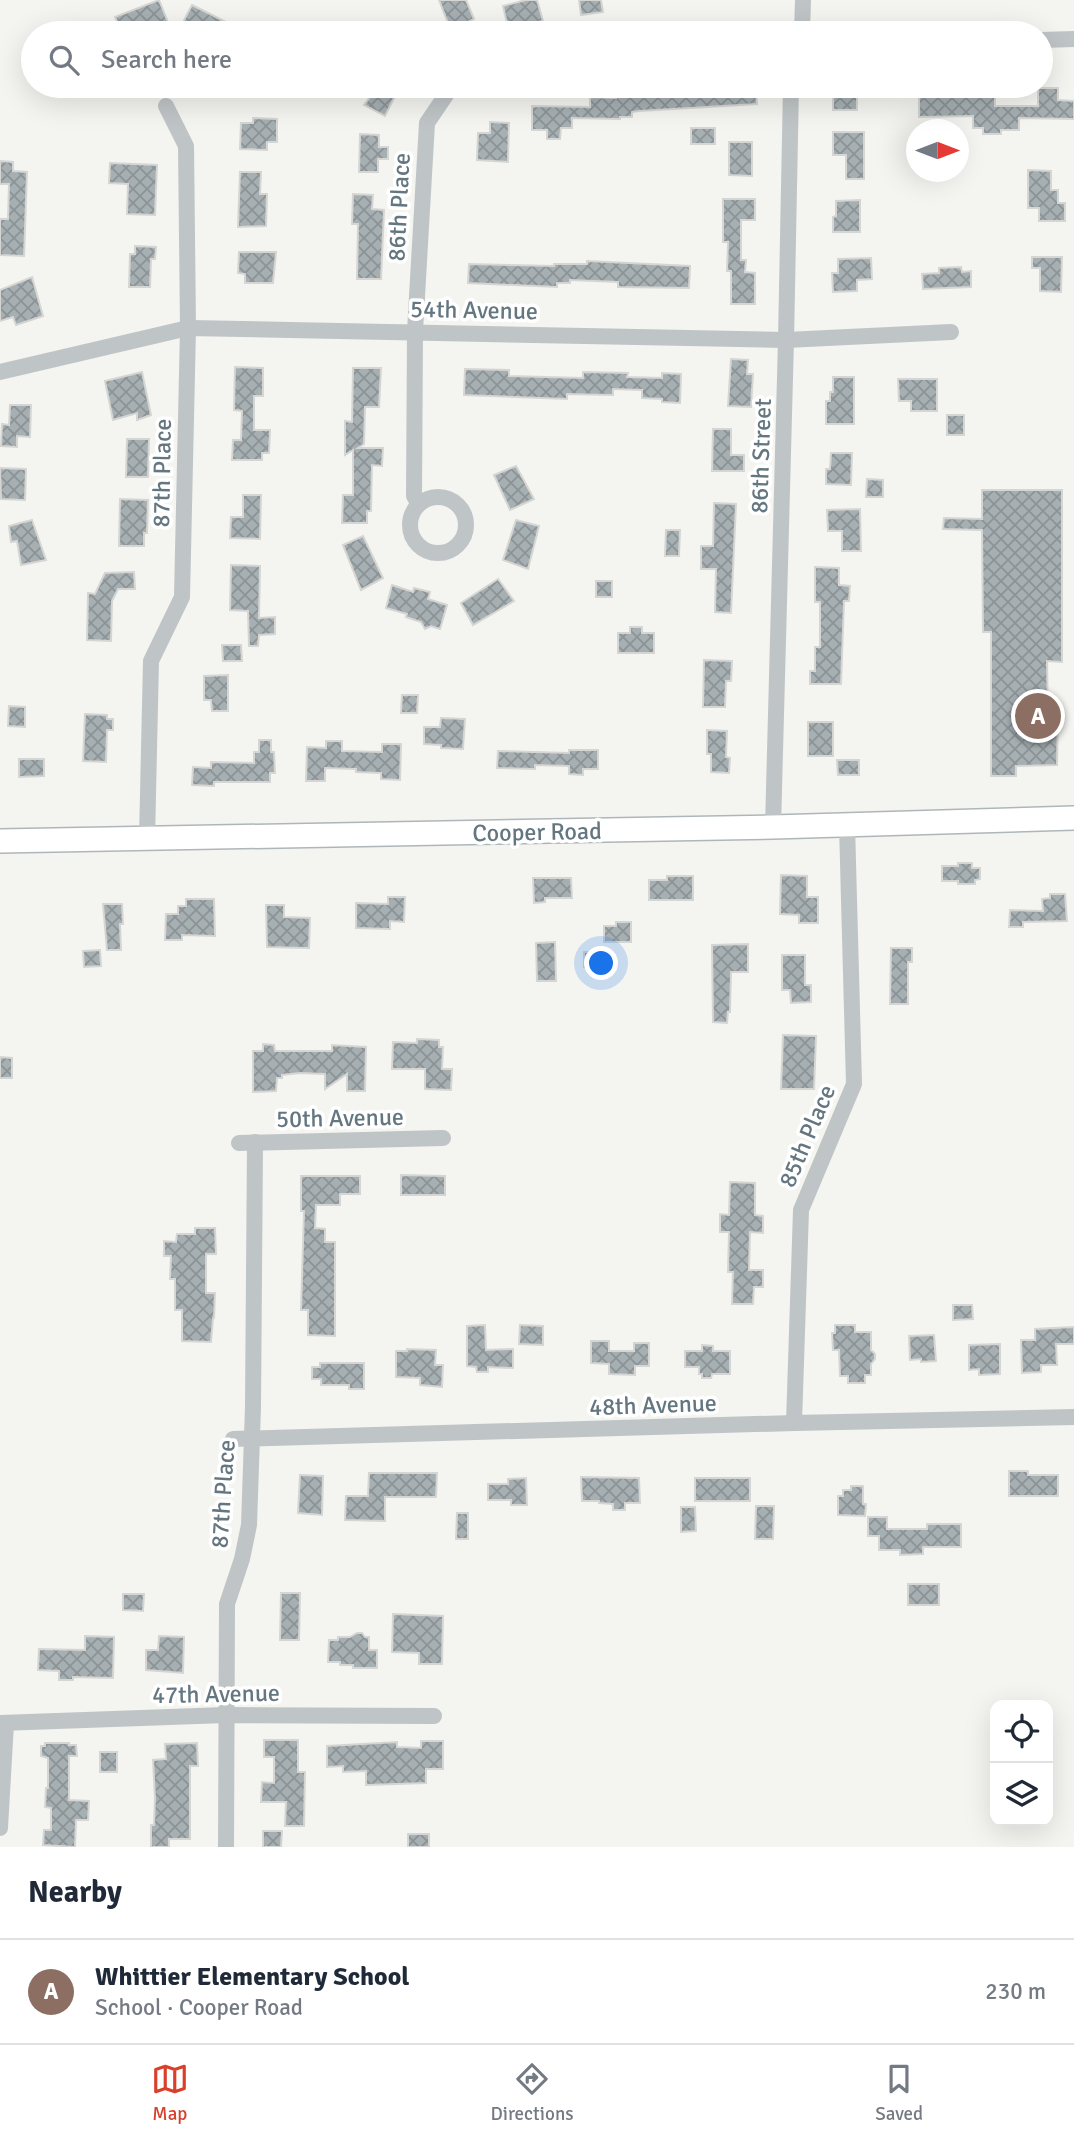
<!DOCTYPE html>
<meta charset="utf-8">
<style>
:root{--surface:#fff;--page:#f6f6f7;--text:#1f2937;--muted:#747a83;--line:#e0e1e3;--accent:#da3f2a}
body{margin:0;font-family:Signika,sans-serif;background:var(--page);color:var(--text)}
.controls{position:absolute;right:21px;bottom:21px;display:grid;overflow:hidden;border-radius:14px;box-shadow:0 7px 28px #0002}
.controls button{width:63px;height:63px;display:grid;place-items:center;padding:0;border:0;border-bottom:2px solid var(--line);background:var(--surface);color:var(--text);font:35px sans-serif}
.compass{position:absolute;left:906px;top:119px;width:63px;height:63px;border-radius:50%;background:var(--surface);box-shadow:0 7px 28px #0002;rotate:90deg}
.you{position:absolute;left:602px;top:964px;width:24px;height:24px;margin:-18px;border:5px solid #fff;border-radius:50%;background:#1a73e8;box-shadow:0 0 0 10px #1a73e833}
.badge{display:grid;place-items:center;width:46px;height:46px;border-radius:50%;background:var(--accent);color:#fff;font-size:23px;font-weight:700}
.pin{position:absolute;translate:-50% -50%;border:4px solid #fff;box-shadow:0 2px 7px #0006}
.list{margin:0;padding:0;list-style:none}
h2{display:flex;justify-content:space-between;align-items:center;height:91px;margin:0;padding:0 28px;font-size:30px}
h2 small{font-size:23px;font-weight:400;color:var(--muted)}
.list li{display:grid;grid-template-columns:46px 1fr auto;gap:21px;align-items:center;box-sizing:border-box;height:105px;padding:0 28px;border-top:2px solid var(--line)}
.list b{display:block;font-size:26px;white-space:nowrap}
.list p{margin:0;font-size:23px;white-space:nowrap;color:var(--muted)}
.list em{font-size:23px;font-style:normal;color:var(--muted)}
.icon{flex:none;width:38px;height:38px;fill:none;stroke:currentColor;stroke-width:2;stroke-linecap:round;stroke-linejoin:round}
.map{position:relative;flex:none;width:1074px;height:1847px;overflow:hidden}
.search{position:absolute;background:var(--surface);box-shadow:0 7px 28px #0002;left:21px;right:21px;top:21px;height:77px;display:flex;align-items:center;gap:18px;box-sizing:border-box;padding:0 24px;border-radius:38px;color:var(--muted);font-size:26px}
.sheet{height:196px;background:var(--surface)}
nav{display:flex;justify-content:space-around;align-items:center;box-sizing:border-box;height:98px;border-top:2px solid var(--line);background:var(--surface);font-size:19px;color:var(--muted)}
nav a{display:grid;justify-items:center;gap:4px}
nav .on{color:var(--accent)}
.map>svg:first-child{display:block}
</style>
<div class="map">
<svg width="1074" height="1847" viewBox="0 0 1074 1847">
<defs>
<pattern id="building-cross-hatch" width="8" height="8" patternUnits="userSpaceOnUse" patternTransform="scale(1.75)"><rect width="8" height="8" fill="#a6afb2"/><path d="M0 0l8 8M0 8l8-8" fill="none" stroke="#8b9396"/></pattern>
</defs>
<rect width="100%" height="100%" fill="#f4f4f0"/>
<!-- building -->
<g fill="url(#building-cross-hatch)" stroke="#d5d5d3" stroke-width="2">
<polygon points="159,0 169,25 150,33 122,33 115,17"/>
<polygon points="439,0 466,0 474,19 466,23 470,33 452,33"/>
<polygon points="526,0 537,0 543,21 508,28 503,6"/>
<polygon points="579,0 601,0 603,12 581,15"/>
<polygon points="192,5 228,23 223,33 199,33 182,24"/>
<polygon points="350,86 400,86 385,116 364,105 370,97"/>
<polygon points="712,86 756,86 757,104 639,111 632,112 632,117 620,117 620,119 572,118 572,128 561,128 560,139 547,139 547,130 532,130 532,106 590,107 590,97 616,98 616,94 646,95 646,91 697,92 697,90 712,89"/>
<rect x="833" y="86" width="24" height="24"/>
<polygon points="1038,88 1058,88 1058,100 1074,101 1074,119 1019,118 1019,130 1001,130 1001,134 983,134 983,128 973,128 973,116 919,117 919,96 935,96 935,92 958,92 958,95 995,95 995,106 1038,106"/>
<polygon points="253,118 277,119 277,142 267,142 267,150 240,149 241,123 253,123"/>
<polygon points="490,122 509,123 508,162 477,160 478,133 490,133"/>
<rect x="691" y="128" width="24" height="16"/>
<polygon points="833,132 864,132 864,179 846,179 846,155 833,155"/>
<polygon points="360,134 379,135 379,147 388,147 388,159 378,159 378,172 359,172"/>
<polygon points="729,142 752,142 752,176 729,175"/>
<polygon points="0,161 13,162 13,171 27,172 24,256 0,255 0,219 8,219 9,184 0,184"/>
<polygon points="110,163 157,165 155,215 127,214 128,184 109,183"/>
<polygon points="1028,170 1051,171 1051,190 1058,190 1058,203 1065,203 1065,221 1039,221 1039,208 1028,208"/>
<polygon points="240,172 261,172 260,194 267,194 266,226 238,227"/>
<polygon points="353,194 373,195 372,209 384,210 381,279 357,279 358,224 352,224"/>
<polygon points="723,199 755,199 755,220 741,220 741,260 746,260 745,272 755,273 755,304 731,304 731,271 727,271 728,242 723,242"/>
<polygon points="860,200 860,232 833,232 833,217 836,216 836,201"/>
<polygon points="135,246 156,247 155,259 151,259 150,287 129,287 130,254 135,254"/>
<polygon points="239,252 276,252 273,283 245,283 245,274 238,273"/>
<polygon points="1032,257 1062,257 1061,292 1040,291 1040,268 1032,268"/>
<polygon points="871,258 872,279 857,280 857,291 833,292 832,273 838,273 838,259"/>
<polygon points="587,261 690,266 689,288 618,287 618,282 570,280 570,283 557,283 557,287 468,283 469,264 554,266 554,264 587,264"/>
<polygon points="961,267 962,272 971,271 971,287 923,289 922,274 939,273 939,268"/>
<polygon points="32,277 43,316 16,325 13,317 0,321 0,290"/>
<polygon points="731,359 748,360 747,374 753,374 751,407 728,406"/>
<polygon points="235,367 263,368 263,396 254,396 254,430 270,430 269,453 262,453 262,460 232,460 233,440 241,440 242,411 234,410"/>
<polygon points="353,368 381,368 379,407 365,407 364,444 358,448 383,448 382,466 372,465 371,511 367,511 367,523 342,523 343,495 353,495 353,450 345,455 345,421 352,422"/>
<polygon points="465,369 509,370 509,376 583,378 583,372 628,373 627,377 662,378 662,373 681,374 680,403 662,402 662,399 642,398 642,390 613,389 613,395 567,394 567,399 464,395"/>
<polygon points="142,372 151,415 137,420 137,413 113,420 105,381"/>
<polygon points="833,377 854,377 854,424 826,424 826,401 830,401 830,392 833,392"/>
<polygon points="898,379 937,379 937,411 911,411 911,401 899,401"/>
<polygon points="10,405 31,405 30,437 17,436 17,447 1,446 2,424 9,425"/>
<rect x="947" y="415" width="17" height="20"/>
<polygon points="713,429 731,429 731,455 744,455 744,471 712,471"/>
<polygon points="127,439 149,439 148,477 126,477"/>
<polygon points="831,453 852,453 851,485 826,484 826,469 830,469"/>
<polygon points="516,466 534,499 510,510 494,475"/>
<polygon points="0,468 26,469 25,500 1,499"/>
<polygon points="867,479 883,480 883,497 866,497"/>
<polygon points="982,490 1062,490 1062,662 1047,661 1048,717 1058,718 1057,765 1016,766 1016,776 991,776 991,632 983,632 982,530 943,529 944,518 982,519"/>
<polygon points="243,495 261,495 260,539 230,538 231,517 243,517"/>
<polygon points="120,499 148,500 147,533 144,533 144,546 119,546"/>
<polygon points="714,503 736,504 731,613 715,612 716,569 701,569 701,546 713,546"/>
<polygon points="860,509 861,551 842,551 842,531 828,531 827,510"/>
<polygon points="32,520 46,560 21,565 17,541 11,542 9,526"/>
<polygon points="516,520 539,526 528,569 503,560"/>
<polygon points="666,530 680,530 679,556 665,556"/>
<polygon points="363,536 383,578 361,590 343,545"/>
<polygon points="231,565 260,566 259,618 275,617 275,634 259,635 258,646 249,646 248,611 230,610"/>
<polygon points="815,567 839,568 839,585 850,586 849,601 844,601 841,684 810,684 810,671 815,671 815,647 820,647 820,602 815,602"/>
<polygon points="134,572 135,589 118,589 112,601 111,641 87,640 88,593 95,594 105,573"/>
<polygon points="498,579 514,601 473,625 461,603"/>
<rect x="596" y="581" width="16" height="16"/>
<polygon points="392,585 413,592 414,588 430,592 428,599 447,605 440,629 431,626 425,629 421,622 406,617 407,614 386,608"/>
<polygon points="630,627 642,627 642,633 654,633 654,653 618,653 618,633 630,633"/>
<polygon points="222,645 241,645 242,661 223,661"/>
<polygon points="704,660 732,661 731,681 726,681 725,707 703,707"/>
<polygon points="228,675 228,711 212,711 211,700 204,700 204,676"/>
<polygon points="402,695 418,695 417,713 401,713"/>
<polygon points="9,706 25,707 25,727 8,726"/>
<polygon points="85,714 107,715 107,719 113,719 113,730 107,730 106,762 83,761"/>
<polygon points="441,718 465,719 463,749 441,748 441,745 424,744 424,727 440,727"/>
<rect x="808" y="722" width="25" height="34"/>
<polygon points="707,730 727,731 726,757 730,758 729,773 711,772 711,754 707,754"/>
<polygon points="259,740 271,740 271,752 274,752 275,773 270,773 270,782 214,782 214,786 192,785 193,767 211,768 211,762 254,763 254,752 259,752"/>
<polygon points="326,741 342,741 342,751 382,752 382,744 401,744 400,780 381,779 381,773 356,772 356,769 325,768 325,781 306,781 307,747 326,748"/>
<polygon points="569,750 598,750 598,769 583,769 583,775 569,774 569,766 535,765 535,769 497,768 498,751 569,753"/>
<polygon points="19,759 44,759 44,776 19,777"/>
<polygon points="837,760 859,760 859,775 838,775"/>
<polygon points="958,863 972,863 972,868 980,868 980,879 975,880 975,884 958,884 958,881 942,881 942,866 958,866"/>
<polygon points="781,875 807,876 807,897 818,897 818,923 799,923 799,915 780,914"/>
<polygon points="667,876 693,876 693,900 649,900 649,880 667,880"/>
<polygon points="533,878 571,878 572,898 545,898 545,902 534,903"/>
<polygon points="1050,894 1065,894 1067,921 1023,922 1023,927 1009,927 1010,910 1043,911 1042,899 1050,898"/>
<polygon points="388,897 405,897 404,922 390,921 390,929 356,928 356,903 388,904"/>
<polygon points="186,899 214,899 215,936 182,935 182,940 165,940 166,914 178,914 178,906 186,906"/>
<polygon points="103,904 122,904 123,924 120,924 121,950 107,950"/>
<polygon points="266,905 284,905 284,917 310,918 309,948 267,947"/>
<polygon points="616,922 631,922 631,942 604,942 604,926 616,926"/>
<polygon points="555,942 556,981 537,981 536,943"/>
<polygon points="748,944 748,972 731,972 730,1012 728,1012 727,1023 713,1022 712,945"/>
<polygon points="891,948 912,948 912,962 908,962 908,1004 890,1004"/>
<polygon points="100,950 101,966 84,967 83,951"/>
<rect x="584" y="952" width="16" height="15"/>
<polygon points="782,955 805,955 805,985 811,985 811,1002 791,1003 790,990 782,990"/>
<polygon points="783,1035 816,1036 814,1089 781,1089"/>
<polygon points="417,1039 439,1040 439,1047 443,1047 442,1069 452,1069 451,1090 425,1089 425,1069 392,1069 393,1042 417,1043"/>
<polygon points="263,1044 274,1045 275,1051 332,1051 332,1045 366,1047 365,1091 347,1091 347,1074 325,1089 325,1074 300,1073 282,1075 282,1078 277,1078 276,1091 253,1092 253,1051 263,1051"/>
<polygon points="0,1057 12,1058 12,1078 0,1078"/>
<polygon points="401,1175 445,1176 445,1195 401,1195"/>
<polygon points="301,1176 360,1176 360,1194 340,1194 340,1205 316,1205 315,1228 325,1229 325,1242 335,1242 335,1336 308,1335 308,1310 301,1310 304,1211 301,1211"/>
<polygon points="730,1182 755,1183 755,1215 763,1216 763,1233 750,1232 749,1270 763,1270 763,1287 754,1287 753,1304 732,1304 733,1272 728,1272 729,1232 720,1232 720,1214 729,1215"/>
<polygon points="195,1228 215,1228 216,1254 206,1254 206,1293 215,1293 214,1318 213,1318 211,1342 182,1341 182,1310 175,1310 175,1279 170,1279 171,1256 164,1256 164,1241 176,1242 177,1234 195,1234"/>
<polygon points="953,1305 972,1305 973,1319 953,1320"/>
<polygon points="485,1325 486,1350 513,1349 513,1368 488,1367 488,1372 477,1372 476,1367 467,1366 467,1326"/>
<polygon points="520,1325 543,1326 543,1345 519,1344"/>
<polygon points="835,1325 855,1325 855,1332 871,1332 871,1350 875,1354 875,1359 871,1364 871,1375 865,1375 865,1383 848,1383 848,1376 840,1376 839,1350 833,1350 832,1333 835,1333"/>
<polygon points="1074,1327 1074,1344 1056,1344 1057,1365 1041,1365 1041,1372 1022,1373 1021,1340 1035,1340 1035,1329"/>
<polygon points="934,1335 936,1361 921,1362 921,1359 910,1360 909,1336"/>
<polygon points="591,1341 609,1341 609,1351 634,1351 634,1343 649,1343 649,1366 635,1366 635,1375 609,1374 609,1364 591,1363"/>
<polygon points="1000,1344 1000,1374 979,1375 979,1369 969,1370 969,1345"/>
<polygon points="702,1345 713,1346 713,1351 730,1351 730,1374 712,1374 711,1378 702,1378 702,1374 699,1374 699,1367 685,1367 685,1351 702,1351"/>
<polygon points="407,1349 436,1350 435,1365 443,1365 442,1387 420,1385 420,1378 396,1377 396,1351 407,1351"/>
<polygon points="320,1363 364,1363 364,1389 349,1389 349,1385 321,1385 321,1379 312,1379 312,1367 320,1367"/>
<polygon points="1009,1471 1028,1471 1028,1475 1058,1475 1058,1496 1009,1496"/>
<polygon points="369,1473 437,1473 436,1497 385,1497 385,1521 345,1520 346,1496 368,1496"/>
<polygon points="300,1475 323,1476 322,1515 298,1513"/>
<polygon points="581,1477 639,1478 640,1503 625,1503 625,1510 613,1510 613,1504 599,1503 599,1501 582,1501"/>
<polygon points="526,1478 527,1505 511,1505 511,1500 488,1500 488,1484 508,1484 508,1479"/>
<rect x="695" y="1478" width="55" height="23"/>
<polygon points="851,1486 863,1486 863,1504 866,1504 865,1516 838,1515 838,1496 843,1496 843,1490 851,1490"/>
<polygon points="756,1506 774,1506 773,1539 755,1539"/>
<polygon points="681,1507 695,1507 696,1531 681,1532"/>
<polygon points="457,1513 468,1513 468,1539 456,1539"/>
<polygon points="868,1517 887,1517 887,1529 927,1529 927,1524 961,1524 961,1547 923,1547 923,1554 900,1555 900,1550 879,1550 879,1536 868,1536"/>
<rect x="908" y="1584" width="31" height="21"/>
<polygon points="281,1593 300,1593 299,1640 280,1640"/>
<polygon points="123,1594 144,1594 143,1611 123,1610"/>
<polygon points="393,1614 443,1616 442,1664 419,1664 419,1653 392,1652"/>
<polygon points="357,1633 362,1633 365,1637 369,1637 369,1650 377,1650 377,1668 353,1668 353,1665 340,1665 340,1662 328,1662 329,1640 338,1640 338,1637 350,1637"/>
<polygon points="85,1636 114,1637 113,1678 73,1677 73,1680 59,1680 59,1671 38,1670 39,1649 85,1650"/>
<polygon points="159,1636 184,1637 183,1673 146,1670 146,1650 158,1650"/>
<polygon points="264,1740 298,1740 298,1772 305,1772 304,1826 285,1826 286,1802 261,1802 262,1782 274,1783 274,1757 264,1757"/>
<polygon points="421,1741 443,1741 443,1769 426,1769 426,1783 366,1785 366,1771 343,1772 343,1766 327,1767 327,1746 397,1742 397,1747 421,1748"/>
<polygon points="45,1743 69,1743 69,1745 76,1745 77,1756 69,1756 69,1800 89,1801 88,1820 76,1820 75,1847 43,1845 44,1830 51,1830 51,1808 45,1807 46,1788 48,1788 48,1758 41,1756 41,1746 45,1746"/>
<polygon points="197,1743 198,1766 190,1766 190,1839 169,1839 169,1847 151,1847 151,1825 154,1825 155,1798 153,1760 166,1759 165,1744"/>
<rect x="100" y="1752" width="17" height="20"/>
<polygon points="263,1831 282,1831 281,1847 263,1847"/>
<rect x="408" y="1834" width="21" height="13"/>
</g>
<g fill="none" stroke-linecap="round" stroke-linejoin="round">
<defs>
<polyline id="secondary" points="0,841 773,827 1074,818"/>
</defs>
<!-- secondary casing -->
<use href="#secondary" stroke="#afb6b9" stroke-width="26"/>
<!-- street -->
<g stroke="#bfc4c6" stroke-width="16">
<polyline points="802,33 803,0"/>
<polyline points="1041,40 1074,39"/>
<polyline points="0,372 188,328 786,340 951,332"/>
<circle cx="438" cy="525" r="28"/>
<polyline points="419,504 414,496 415,331 427,123 452,86"/>
<polyline points="773,827 786,340 791,86"/>
<polyline points="147,839 151,661 182,597 188,328 186,146 166,106"/>
<polyline points="239,1143 443,1138"/>
<polyline points="794,1423 801,1210 854,1084 847,825"/>
<polyline points="233,1439 794,1423 1074,1417"/>
<polyline points="0,1723 226,1715 434,1716"/>
<polyline points="0,1828 6,1723"/>
<polyline points="226,1847 227,1604 242,1559 249,1525 253,1407 255,1142"/>
</g>
<!-- secondary -->
<use href="#secondary" stroke="#fff" stroke-width="23"/>
</g>
<g text-anchor="middle" stroke-width="7" stroke-linejoin="round" paint-order="stroke">
<!-- street labels -->
<g font-size="24" fill="#647780" stroke="#fff">
<text transform="translate(399 207) rotate(-87)" y="8">86th Place</text>
<text transform="translate(474 310) rotate(1)" y="8">54th Avenue</text>
<text transform="translate(761 456) rotate(-88)" y="8">86th Street</text>
<text transform="translate(162 473) rotate(-89)" y="8">87th Place</text>
<text transform="translate(537 832) rotate(-1)" y="8">Cooper Road</text>
<text transform="translate(340 1118) rotate(-1)" y="8">50th Avenue</text>
<text transform="translate(807 1136) rotate(-67)" y="8">85th Place</text>
<text transform="translate(653 1405) rotate(-2)" y="8">48th Avenue</text>
<text transform="translate(223 1494) rotate(-86)" y="8">87th Place</text>
<text transform="translate(216 1694) rotate(-1)" y="8">47th Avenue</text>
</g>
</g>
</svg>
<div class="controls">
<button><svg class="icon" aria-label="locate" viewBox="0 0 24 24"><circle cx="12" cy="12" r="6"/><path d="M12 2v4M12 18v4M2 12h4M18 12h4"/></svg></button>
<button><svg class="icon" aria-label="layers" viewBox="0 0 24 24"><path d="M12 4l9 5-9 5-9-5zM3 14l9 5 9-5"/></svg></button>
</div>
<svg class="compass" viewBox="-18 -18 36 36"><path d="M0-13l5 13h-10z" fill="#e53935"/><path d="M0 13l5-13h-10z" fill="#747a83"/></svg>
<div class="you"></div>
<div class="pin badge" style="left:1038px;top:716px;background:#8d6e63">A</div>
<div class="search"><svg class="icon" aria-label="search" viewBox="0 0 24 24"><circle cx="10" cy="10" r="6"/><path d="M15 15l6 6"/></svg>Search here</div>
</div>
<section class="sheet">
<h2>Nearby<small></small></h2>
<ul class="list">
<li><span class="badge" style="background:#8d6e63">A</span><div><b>Whittier Elementary School</b><p>School · Cooper Road</p></div><em>230 m</em></li>
</ul>
</section>
<nav>
<a class="on"><svg class="icon" aria-label="map" viewBox="0 0 24 24"><path d="M3 6l6-2 6 2 6-2v14l-6 2-6-2-6 2zM9 4v14M15 6v14"/></svg>Map</a>
<a><svg class="icon" aria-label="directions" viewBox="0 0 24 24"><path d="M12 3l9 9-9 9-9-9zM9 14v-3h6M13 9l2 2-2 2"/></svg>Directions</a>
<a><svg class="icon" aria-label="saved" viewBox="0 0 24 24"><path d="M7 4h10v16l-5-4-5 4z"/></svg>Saved</a>
</nav>
